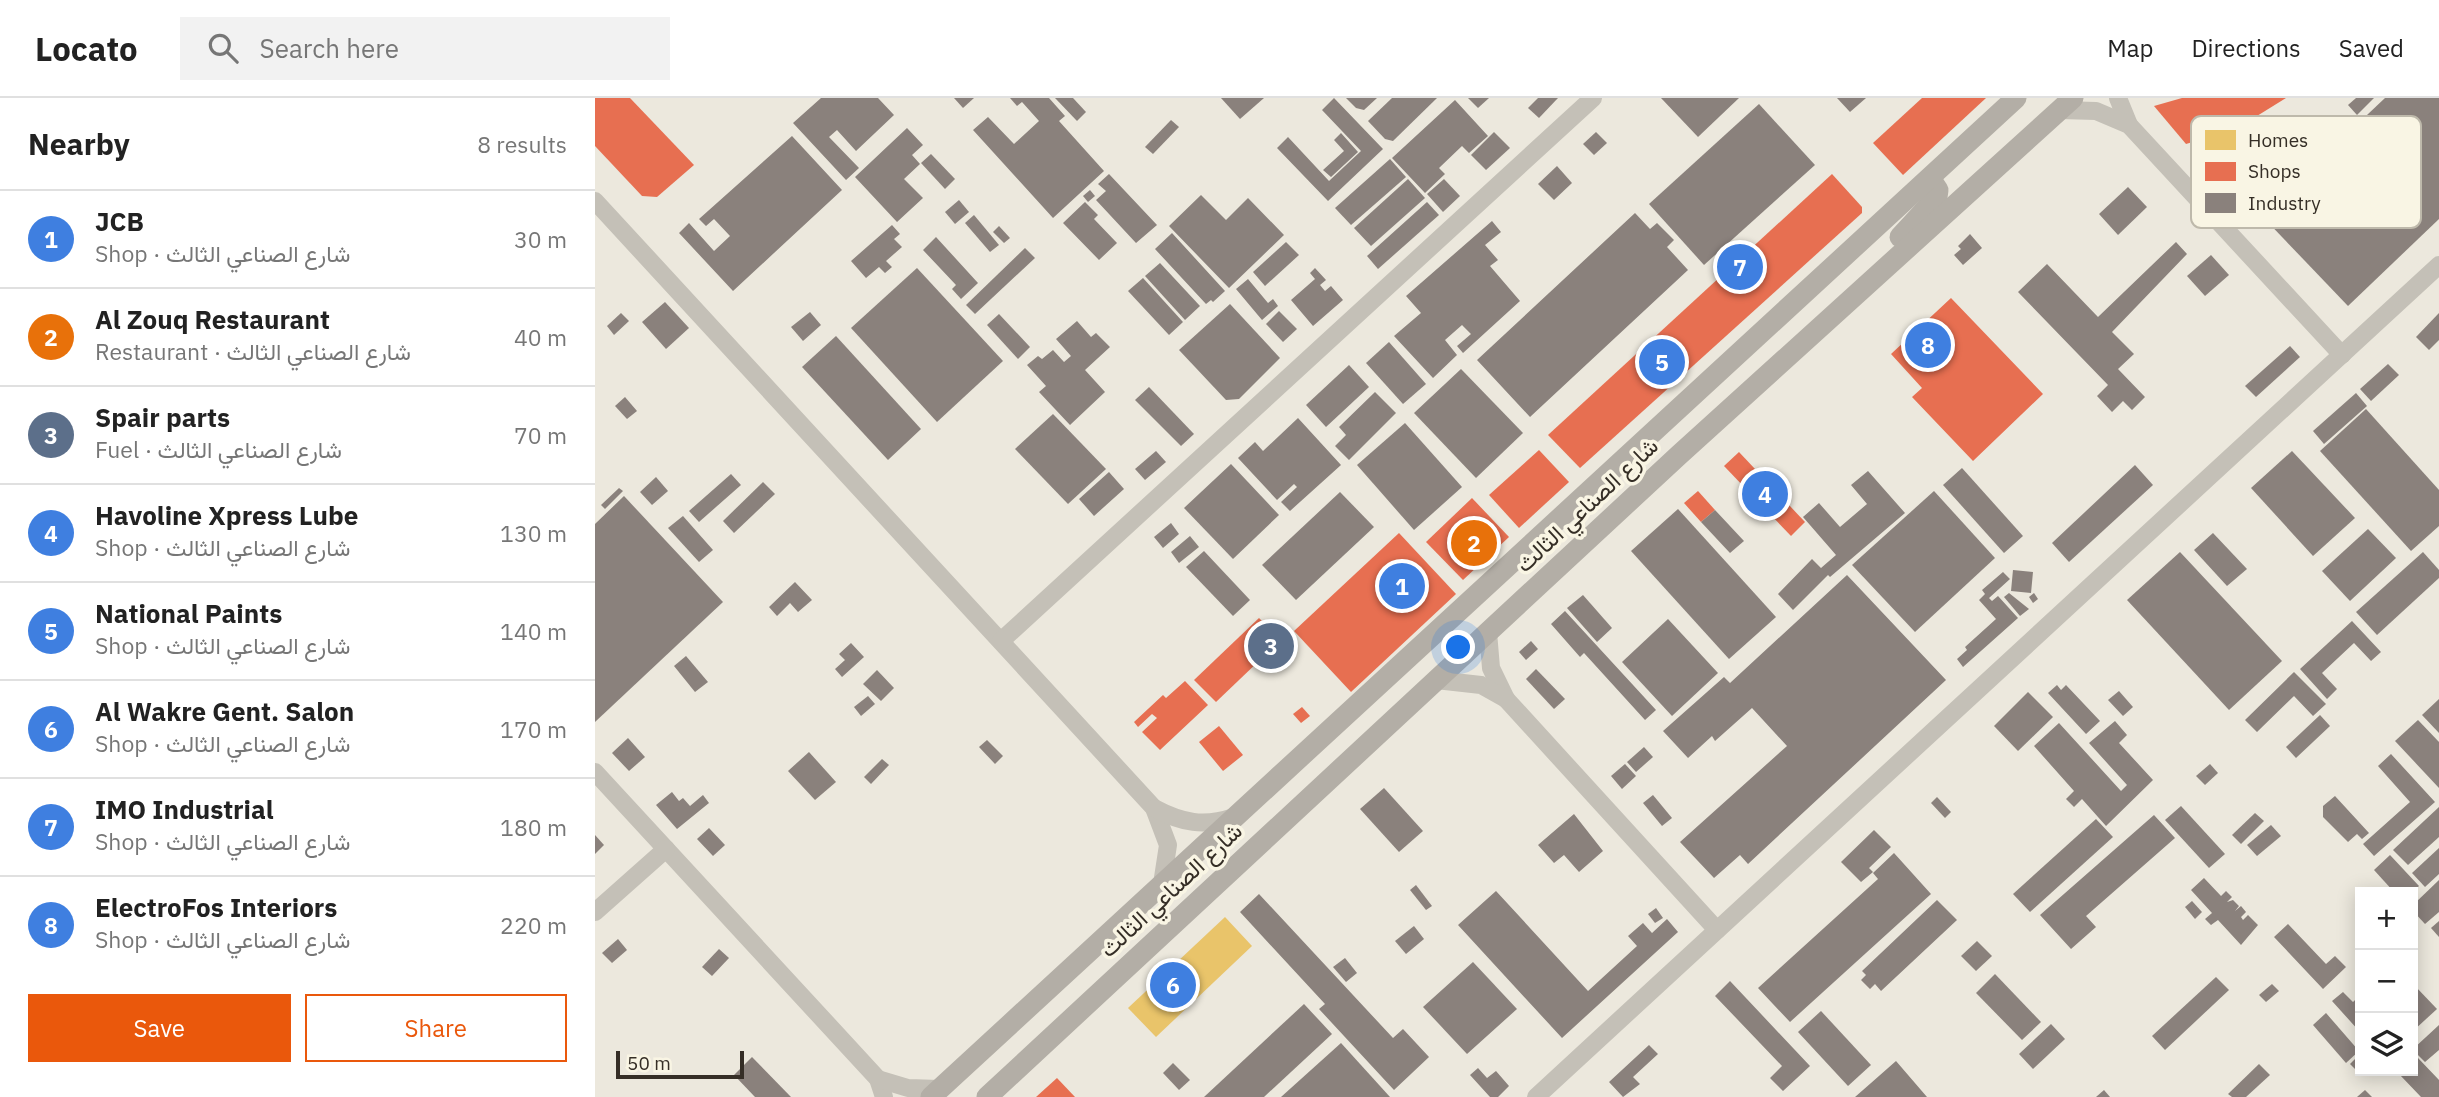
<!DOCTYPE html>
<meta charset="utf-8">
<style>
:root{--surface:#fff;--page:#f2f2f2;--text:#222;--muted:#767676;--line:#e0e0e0;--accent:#ea580c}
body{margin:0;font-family:"IBM Plex Sans",Vazirmatn,sans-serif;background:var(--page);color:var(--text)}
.controls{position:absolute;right:21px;bottom:21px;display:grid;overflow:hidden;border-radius:0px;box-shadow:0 4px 18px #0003}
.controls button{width:63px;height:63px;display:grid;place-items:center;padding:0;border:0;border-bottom:2px solid var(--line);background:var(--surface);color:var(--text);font:35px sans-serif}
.scale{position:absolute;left:21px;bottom:18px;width:128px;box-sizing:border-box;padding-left:7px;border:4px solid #352e26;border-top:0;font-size:19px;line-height:24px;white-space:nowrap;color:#352e26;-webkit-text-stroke:5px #f9f5e4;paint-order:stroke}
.you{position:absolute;left:864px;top:550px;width:24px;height:24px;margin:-18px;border:5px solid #fff;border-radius:50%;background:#1a73e8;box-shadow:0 0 0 10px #1a73e833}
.badge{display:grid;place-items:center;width:46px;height:46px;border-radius:50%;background:var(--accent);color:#fff;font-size:23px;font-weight:700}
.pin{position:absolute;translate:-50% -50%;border:4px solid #fff;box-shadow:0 2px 7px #0006}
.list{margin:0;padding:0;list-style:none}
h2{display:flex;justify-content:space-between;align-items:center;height:91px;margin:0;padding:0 28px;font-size:30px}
h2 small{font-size:23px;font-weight:400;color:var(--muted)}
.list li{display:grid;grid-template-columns:46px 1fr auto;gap:21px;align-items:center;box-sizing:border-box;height:98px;padding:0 28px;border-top:2px solid var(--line)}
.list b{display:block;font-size:26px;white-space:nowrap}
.list p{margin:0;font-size:23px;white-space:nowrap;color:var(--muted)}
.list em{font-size:23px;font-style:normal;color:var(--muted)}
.actions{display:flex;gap:14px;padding:21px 28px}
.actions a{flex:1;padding:16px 0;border:2px solid var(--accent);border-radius:0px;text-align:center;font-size:24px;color:var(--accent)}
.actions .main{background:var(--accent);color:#fff}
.icon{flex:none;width:38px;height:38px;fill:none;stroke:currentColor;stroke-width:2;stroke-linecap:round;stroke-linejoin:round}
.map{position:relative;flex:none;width:1844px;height:999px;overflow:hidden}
header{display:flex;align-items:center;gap:42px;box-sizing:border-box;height:98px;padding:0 35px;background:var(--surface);border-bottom:2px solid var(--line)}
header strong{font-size:33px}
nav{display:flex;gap:38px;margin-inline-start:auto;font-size:24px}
.search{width:490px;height:63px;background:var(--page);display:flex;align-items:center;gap:18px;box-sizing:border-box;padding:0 24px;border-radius:0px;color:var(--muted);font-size:26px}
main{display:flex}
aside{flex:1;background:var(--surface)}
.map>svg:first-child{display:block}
</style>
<header>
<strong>Locato</strong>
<div class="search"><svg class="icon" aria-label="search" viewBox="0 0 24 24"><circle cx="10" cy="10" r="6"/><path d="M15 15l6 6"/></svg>Search here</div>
<nav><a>Map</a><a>Directions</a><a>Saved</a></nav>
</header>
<main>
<aside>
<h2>Nearby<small>8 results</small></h2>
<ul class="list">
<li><span class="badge" style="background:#3f7fe0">1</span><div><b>JCB</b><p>Shop · شارع الصناعي الثالث</p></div><em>30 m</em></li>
<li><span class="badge" style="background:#e8710a">2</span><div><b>Al Zouq Restaurant</b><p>Restaurant · شارع الصناعي الثالث</p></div><em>40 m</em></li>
<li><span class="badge" style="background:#5c6f8a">3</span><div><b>Spair parts</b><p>Fuel · شارع الصناعي الثالث</p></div><em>70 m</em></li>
<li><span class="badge" style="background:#3f7fe0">4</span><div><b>Havoline Xpress Lube</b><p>Shop · شارع الصناعي الثالث</p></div><em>130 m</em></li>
<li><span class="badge" style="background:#3f7fe0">5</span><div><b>National Paints</b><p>Shop · شارع الصناعي الثالث</p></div><em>140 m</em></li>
<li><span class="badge" style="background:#3f7fe0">6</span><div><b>Al Wakre Gent. Salon</b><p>Shop · شارع الصناعي الثالث</p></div><em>170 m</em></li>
<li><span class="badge" style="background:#3f7fe0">7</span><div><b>IMO Industrial</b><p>Shop · شارع الصناعي الثالث</p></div><em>180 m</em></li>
<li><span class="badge" style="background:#3f7fe0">8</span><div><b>ElectroFos Interiors</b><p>Shop · شارع الصناعي الثالث</p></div><em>220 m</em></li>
</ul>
<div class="actions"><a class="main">Save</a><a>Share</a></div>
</aside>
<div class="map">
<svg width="1844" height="999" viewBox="0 0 1844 999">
<rect width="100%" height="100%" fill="#ece8dd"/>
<!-- homes -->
<polygon fill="#e9c46a" points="630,819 657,848 561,939 533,910"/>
<!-- shops -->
<g fill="#e76f51">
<polygon points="0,0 35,0 99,67 62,99 47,98 0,48"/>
<polygon points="1327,0 1391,0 1308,77 1278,45"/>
<polygon points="1587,0 1691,0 1641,31 1591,46 1559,8"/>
<polygon points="1237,76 1267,109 1267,115 985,370 953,337"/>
<polygon points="1356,200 1448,296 1378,363 1317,299 1327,290 1296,256"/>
<polygon points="944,352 974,384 924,430 894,397"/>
<polygon points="1144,354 1210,424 1196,438 1129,368"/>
<polygon points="1103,393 1120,412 1106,424 1089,405"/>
<polygon points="877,400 914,439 868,482 831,444"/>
<polygon points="804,435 861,496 756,594 699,533"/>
<polygon points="664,520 686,542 621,604 599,582"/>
<polygon points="590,583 613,607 565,652 547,634 562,620 557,616 543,629 539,624 568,597 571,600"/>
<polygon points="707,609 715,618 706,625 698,616"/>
<polygon points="624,628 648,657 628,673 604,644"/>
<polygon points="462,980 480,999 441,999"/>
</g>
<!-- industry -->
<g fill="#8a817c">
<polygon points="226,0 283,0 299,17 261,53 242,32 234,39 264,70 251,82 198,25"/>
<polygon points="359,0 379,0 368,10"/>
<polygon points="415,0 454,0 470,18 464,23 509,73 458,120 378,32 393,19 419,46 444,23 427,4 422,8"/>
<polygon points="460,0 478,0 491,14 482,23"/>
<polygon points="626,0 669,0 645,21"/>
<polygon points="739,0 788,51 733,103 682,50 693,39 734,83 766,53 727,12"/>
<polygon points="751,0 782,0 769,12 761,10"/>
<polygon points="797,0 842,0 798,43 790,41 773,23"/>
<polygon points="873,0 894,0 883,10"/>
<polygon points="943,0 963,0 944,20 933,10"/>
<polygon points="1066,0 1144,0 1103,39"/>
<polygon points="1242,0 1271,0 1255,14"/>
<polygon points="1761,0 1779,0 1762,17 1753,7"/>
<polygon points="1790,0 1844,0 1844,121 1753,208 1666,117"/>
<polygon points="860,2 893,38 874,55 867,48 844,70 850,76 830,95 797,60"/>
<polygon points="1164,6 1220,67 1109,167 1054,106"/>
<polygon points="1744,17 1754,28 1720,57 1710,46"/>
<polygon points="576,22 584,29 558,56 550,49"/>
<polygon points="312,30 328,47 317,57 325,66 309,81 328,100 302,124 260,79"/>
<polygon points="899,34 915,50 891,72 876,57"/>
<polygon points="1001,34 1012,45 999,57 988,46"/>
<polygon points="746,35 763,54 736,79 728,72 749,53 739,42"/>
<polygon points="197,38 247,92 138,193 84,135 94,125 119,153 135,138 119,121 111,128 104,121"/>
<polygon points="336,56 360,81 350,91 326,65"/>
<polygon points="795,61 811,79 756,127 740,110"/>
<polygon points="962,68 977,85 959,102 943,86"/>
<polygon points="514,76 562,127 541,145 501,102 511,93 503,86"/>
<polygon points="813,81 830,100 776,148 759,130"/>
<polygon points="849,81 865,98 848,114 832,96"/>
<polygon points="1533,89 1552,109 1523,137 1504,116"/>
<polygon points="495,92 500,98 493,104 488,98"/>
<polygon points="606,97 631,122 653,100 689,137 634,190 574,128"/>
<polygon points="364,102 374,114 360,126 350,114"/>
<polygon points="490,104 503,117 499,121 522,145 504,162 468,125"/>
<polygon points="832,104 844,117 783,171 772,158"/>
<polygon points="1040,115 1055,131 1062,125 1079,142 1072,149 1093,172 935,319 882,262"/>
<polygon points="379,117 404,147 395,154 370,125"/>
<polygon points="897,123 906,134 890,147 903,162 895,168 925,203 868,255 862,248 876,236 867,227 850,242 862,257 838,280 799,238 826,215 811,198"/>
<polygon points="297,127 305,136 299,141 307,149 291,163 297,169 290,175 284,169 271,180 256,163"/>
<polygon points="404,128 415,140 409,145 398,134"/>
<polygon points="577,135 630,193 618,204 616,202 611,206 560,151"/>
<polygon points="1375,136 1387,150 1368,167 1359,157 1366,151 1363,148"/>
<polygon points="341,139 383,185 366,201 357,191 361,187 328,152"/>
<polygon points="691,144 704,157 670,188 658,174"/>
<polygon points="1581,144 1592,156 1517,234 1539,256 1523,271 1550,299 1537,312 1528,303 1517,314 1502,298 1513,287 1423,194 1452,166 1503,219"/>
<polygon points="430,150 440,160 380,216 371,207"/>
<polygon points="1616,157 1634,177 1610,198 1592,178"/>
<polygon points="565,165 605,208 590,222 550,178"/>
<polygon points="322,170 408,263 342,324 256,230"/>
<polygon points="720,170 731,182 725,187 730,193 736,188 748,202 718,228 696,202 720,181 715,175"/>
<polygon points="548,180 588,224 574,237 533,193"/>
<polygon points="653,181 673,205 678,201 683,208 667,222 641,191"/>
<polygon points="70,204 94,230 71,251 47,224"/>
<polygon points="635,206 685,260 644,301 631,302 584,252"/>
<polygon points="684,213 702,231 688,244 671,226"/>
<polygon points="215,214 226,227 208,243 196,229"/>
<polygon points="26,215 34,223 19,237 12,228"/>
<polygon points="1844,215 1844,242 1834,252 1821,239"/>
<polygon points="404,216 435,249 423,261 392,227"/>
<polygon points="482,223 496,239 501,235 515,249 490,272 510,294 475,327 444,294 451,288 432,267 443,258 447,261 458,252 469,264 476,258 461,241"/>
<polygon points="241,238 326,331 293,362 207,269"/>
<polygon points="794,244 831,286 808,306 771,265"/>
<polygon points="1695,248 1705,259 1661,299 1650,288"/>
<polygon points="1793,266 1804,277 1776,303 1765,291"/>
<polygon points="754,267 774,289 731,329 711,307"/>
<polygon points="866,271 928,335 881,380 819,315"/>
<polygon points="554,289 599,336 586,348 540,302"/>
<polygon points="780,294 801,315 754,362 740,348 751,337 744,329"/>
<polygon points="1761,295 1772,308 1729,346 1718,333"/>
<polygon points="30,299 42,313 32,321 20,308"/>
<polygon points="1771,311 1844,392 1844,428 1816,453 1725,353"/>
<polygon points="458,316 511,371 473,406 420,351"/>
<polygon points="703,320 746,367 695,413 686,404 702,389 699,386 682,402 643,360 660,344 668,353"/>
<polygon points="810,325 867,389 819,432 762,367"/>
<polygon points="561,353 571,364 550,382 540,371"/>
<polygon points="1697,353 1760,420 1718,458 1656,390"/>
<polygon points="636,366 684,417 638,461 589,410"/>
<polygon points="1540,367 1558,387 1474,464 1457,445"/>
<polygon points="1367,370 1428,438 1409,455 1348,387"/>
<polygon points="1273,373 1310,415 1235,479 1233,477 1198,512 1183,496 1217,461 1226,470 1241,457 1208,419 1224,405 1245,429 1272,406 1256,387"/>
<polygon points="514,374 529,391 499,418 484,401"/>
<polygon points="136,376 146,387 104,424 94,413"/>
<polygon points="61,379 73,393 57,407 45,394"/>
<polygon points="168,384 180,396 139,435 128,423"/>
<polygon points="24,390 28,393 10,411 6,407"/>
<polygon points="1339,393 1400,460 1320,534 1257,467"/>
<polygon points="745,394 779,429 701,502 667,467"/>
<polygon points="29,398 128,504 0,624 0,426"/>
<polygon points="1083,411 1181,519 1134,561 1036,453"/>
<polygon points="1120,412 1149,443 1135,455 1106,424"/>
<polygon points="88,418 118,452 104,464 73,430"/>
<polygon points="576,425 584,436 568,450 559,439"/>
<polygon points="1773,431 1801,460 1755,503 1727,473"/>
<polygon points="1618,435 1652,471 1632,488 1599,452"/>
<polygon points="595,438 604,449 584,465 576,454"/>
<polygon points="609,453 655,502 638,518 591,469"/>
<polygon points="1585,454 1687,563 1634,612 1532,502"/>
<polygon points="1828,454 1844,472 1844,480 1782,537 1761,514"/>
<polygon points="1418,472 1438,474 1436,495 1416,493"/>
<polygon points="1408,474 1415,481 1394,500 1397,503 1403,498 1423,520 1368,569 1362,561 1372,552 1370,549 1401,521 1384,502 1390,496 1387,492"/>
<polygon points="1252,477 1351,582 1153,766 1145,757 1119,780 1085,744 1192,648 1157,610 1120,643 1117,638 1093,660 1068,633 1129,579 1135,585"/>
<polygon points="200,484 217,502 203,514 195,505 182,518 174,509"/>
<polygon points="1414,495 1434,511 1425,518 1409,499"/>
<polygon points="1439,495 1443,501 1438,505 1434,499"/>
<polygon points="988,497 1017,530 1002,544 972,510"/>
<polygon points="970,513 1061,612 1050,622 989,555 985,559 956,526"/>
<polygon points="1073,521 1123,575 1077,618 1027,564"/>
<polygon points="1757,523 1786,554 1776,563 1759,545 1727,575 1742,591 1732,601 1705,571"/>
<polygon points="936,543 943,551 931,562 924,554"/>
<polygon points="256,545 269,559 247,579 240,571 250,562 244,556"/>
<polygon points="91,558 113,584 100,594 79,568"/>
<polygon points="941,571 970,601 959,611 931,581"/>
<polygon points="282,572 299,590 286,603 268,586"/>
<polygon points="1699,574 1731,606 1718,618 1699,598 1662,634 1650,622"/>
<polygon points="1462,587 1466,592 1471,587 1505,623 1491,636 1453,595"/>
<polygon points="1524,593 1538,609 1528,618 1513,602"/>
<polygon points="1433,594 1458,619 1423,653 1399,628"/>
<polygon points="273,598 280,606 266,618 259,609"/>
<polygon points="1844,601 1844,635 1827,617"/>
<polygon points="1725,617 1735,628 1701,660 1691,649"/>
<polygon points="1823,622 1844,644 1844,690 1800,643"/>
<polygon points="1520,623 1532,637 1524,645 1558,682 1511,728 1487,701 1479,709 1471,701 1479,693 1439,648 1464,625 1526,693 1532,687 1494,645"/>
<polygon points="33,640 50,659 34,673 17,655"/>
<polygon points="392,642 408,658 400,666 384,649"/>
<polygon points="1049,649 1058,659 1041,674 1032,664"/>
<polygon points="214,654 241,684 220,702 193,673"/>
<polygon points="1796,656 1840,704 1779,758 1768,746 1815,704 1783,668"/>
<polygon points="287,661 294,667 276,686 269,679"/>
<polygon points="1030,666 1041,678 1027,691 1016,678"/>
<polygon points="1615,666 1623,675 1610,687 1601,678"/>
<polygon points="789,690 828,733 804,754 765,711"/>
<polygon points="77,694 84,703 88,700 95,708 108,697 114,705 82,731 61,707"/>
<polygon points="1058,697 1077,720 1067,728 1048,705"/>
<polygon points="1740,698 1774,735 1767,741 1762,736 1753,744 1728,719 1728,708"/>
<polygon points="1342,699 1356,714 1350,720 1336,705"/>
<polygon points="1586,708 1630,756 1614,770 1570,722"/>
<polygon points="1844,709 1844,739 1813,767 1798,752"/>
<polygon points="1660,715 1669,723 1646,746 1637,737"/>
<polygon points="979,716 1008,753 984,774 969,757 959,765 943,747"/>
<polygon points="1559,717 1580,740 1491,818 1501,829 1476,851 1445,817"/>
<polygon points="1501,721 1518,739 1435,814 1418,796"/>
<polygon points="1676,727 1686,738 1662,758 1652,747"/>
<polygon points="114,730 130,747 118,758 102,741"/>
<polygon points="1279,732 1296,749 1274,770 1278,774 1266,784 1246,764"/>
<polygon points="0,737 9,747 0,756"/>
<polygon points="1844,750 1844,776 1830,789 1817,775"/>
<polygon points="1299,755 1336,796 1195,924 1163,890 1283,781 1278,775"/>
<polygon points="1795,757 1824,788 1818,794 1799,794 1779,772"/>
<polygon points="1609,780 1626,798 1631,793 1637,799 1632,804 1638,802 1644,808 1640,813 1646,808 1651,814 1646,819 1648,822 1653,817 1663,827 1646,847 1623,822 1616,827 1610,821 1617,815 1596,792"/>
<polygon points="1844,782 1844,814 1830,826 1818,813 1818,807"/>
<polygon points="821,787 837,808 831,812 815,792"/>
<polygon points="901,793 993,893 1042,848 1033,838 1048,825 1057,835 1072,821 1083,834 967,940 863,827"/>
<polygon points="664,796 798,940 808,931 834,959 799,992 724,911 730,906 645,814"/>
<polygon points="1342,802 1362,822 1286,893 1280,886 1275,891 1266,882 1271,877 1267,873"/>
<polygon points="1597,803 1607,814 1600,821 1590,809"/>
<polygon points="1061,810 1068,820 1060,825 1053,816"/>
<polygon points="1844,823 1844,839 1836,830"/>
<polygon points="1693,826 1731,866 1740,858 1751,869 1728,891 1679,839"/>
<polygon points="819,828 829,841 811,856 800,843"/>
<polygon points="23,841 32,852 17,865 7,855"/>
<polygon points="1382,843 1397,858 1381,873 1366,858"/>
<polygon points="124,851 134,860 117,878 107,869"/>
<polygon points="750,860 762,875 751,884 738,869"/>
<polygon points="878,864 922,911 872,956 828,909"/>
<polygon points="1400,876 1446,924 1427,942 1381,895"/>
<polygon points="1621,879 1634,892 1570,952 1557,938"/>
<polygon points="1135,883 1215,968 1188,993 1175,980 1187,968 1120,898"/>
<polygon points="1677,886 1684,893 1671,904 1664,897"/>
<polygon points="1820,888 1842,911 1818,933 1818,890"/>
<polygon points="1748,894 1758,904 1765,897 1765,934 1737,903"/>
<polygon points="709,906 737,936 669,999 609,999"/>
<polygon points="1226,913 1276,967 1253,988 1203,934"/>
<polygon points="1731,915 1764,953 1751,965 1718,927"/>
<polygon points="1456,926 1470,941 1438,971 1424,956"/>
<polygon points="1844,927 1844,952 1830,964 1820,954 1818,956 1818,951"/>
<polygon points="746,945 795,999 686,999"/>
<polygon points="1054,947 1063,956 1038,979 1045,986 1028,999 1014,984"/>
<polygon points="1765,956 1765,969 1762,973 1755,966"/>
<polygon points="157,959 196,999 160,999 139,977"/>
<polygon points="1823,960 1844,982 1844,999 1826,999 1805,977 1810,973 1818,973 1818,965"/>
<polygon points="1301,963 1332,999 1260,999 1276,985"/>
<polygon points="578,965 595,982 584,992 568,975"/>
<polygon points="1664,966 1675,977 1651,999 1637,999 1633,996"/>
<polygon points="883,970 892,980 901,973 914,988 903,999 895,999 875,977"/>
<polygon points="1509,992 1515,999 1501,999"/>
<polygon points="1770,992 1777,999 1762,999"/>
</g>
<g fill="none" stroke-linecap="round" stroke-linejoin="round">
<!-- minor -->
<g stroke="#c4c0b7" stroke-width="18">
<polyline points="1523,0 1534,27"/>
<polyline points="1465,12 1501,13 1534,27 1747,257"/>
<polyline points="0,103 559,710 573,747 567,786"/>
<polyline points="893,534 896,570 911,601 1122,832"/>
<polyline points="406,543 998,0"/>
<polyline points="841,582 886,587 911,601"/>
<polyline points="0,674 283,981 289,999"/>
<path d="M559,710C587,725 609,729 639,719"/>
<polyline points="0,814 71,751"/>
<polyline points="283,981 313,990 344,991"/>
<polyline points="941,999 1844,167"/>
</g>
<!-- major -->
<g stroke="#b3aea6" stroke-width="21">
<polyline points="1305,139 1342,99 1343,92 1335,80"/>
<polyline points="336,999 1421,0"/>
<polyline points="392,999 1084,357 1478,0"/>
</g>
</g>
<g text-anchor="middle" stroke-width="7" stroke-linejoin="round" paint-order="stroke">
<!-- street labels -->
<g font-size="23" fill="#352e26" stroke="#f9f5e4">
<text transform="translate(992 407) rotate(-43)" y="8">شارع الصناعي الثالث</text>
<text transform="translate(576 792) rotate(-43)" y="8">شارع الصناعي الثالث</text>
</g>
</g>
<!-- legend -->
<rect x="1596" y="18" width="230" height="112" rx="10" fill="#f9f5e4" stroke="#beb9ab" stroke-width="2"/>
<rect x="1610" y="32" width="31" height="20" fill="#e9c46a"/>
<rect x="1610" y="64" width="31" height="19" fill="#e76f51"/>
<rect x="1610" y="95" width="31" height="20" fill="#8a817c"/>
<g font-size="19" fill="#352e26">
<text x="1653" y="49">Homes</text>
<text x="1653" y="80">Shops</text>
<text x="1653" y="112">Industry</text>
</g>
</svg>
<div class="controls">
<button>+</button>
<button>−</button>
<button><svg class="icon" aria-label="layers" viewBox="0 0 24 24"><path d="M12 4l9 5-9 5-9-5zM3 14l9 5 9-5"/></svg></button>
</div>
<div class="scale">50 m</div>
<div class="you"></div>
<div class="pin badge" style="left:807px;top:488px;background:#3f7fe0">1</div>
<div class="pin badge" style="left:879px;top:445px;background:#e8710a">2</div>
<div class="pin badge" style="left:676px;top:548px;background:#5c6f8a">3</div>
<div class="pin badge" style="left:1170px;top:396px;background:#3f7fe0">4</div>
<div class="pin badge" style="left:1067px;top:264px;background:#3f7fe0">5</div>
<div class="pin badge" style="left:578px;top:887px;background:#3f7fe0">6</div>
<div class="pin badge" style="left:1145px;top:169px;background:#3f7fe0">7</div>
<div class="pin badge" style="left:1333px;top:247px;background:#3f7fe0">8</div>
</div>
</main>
